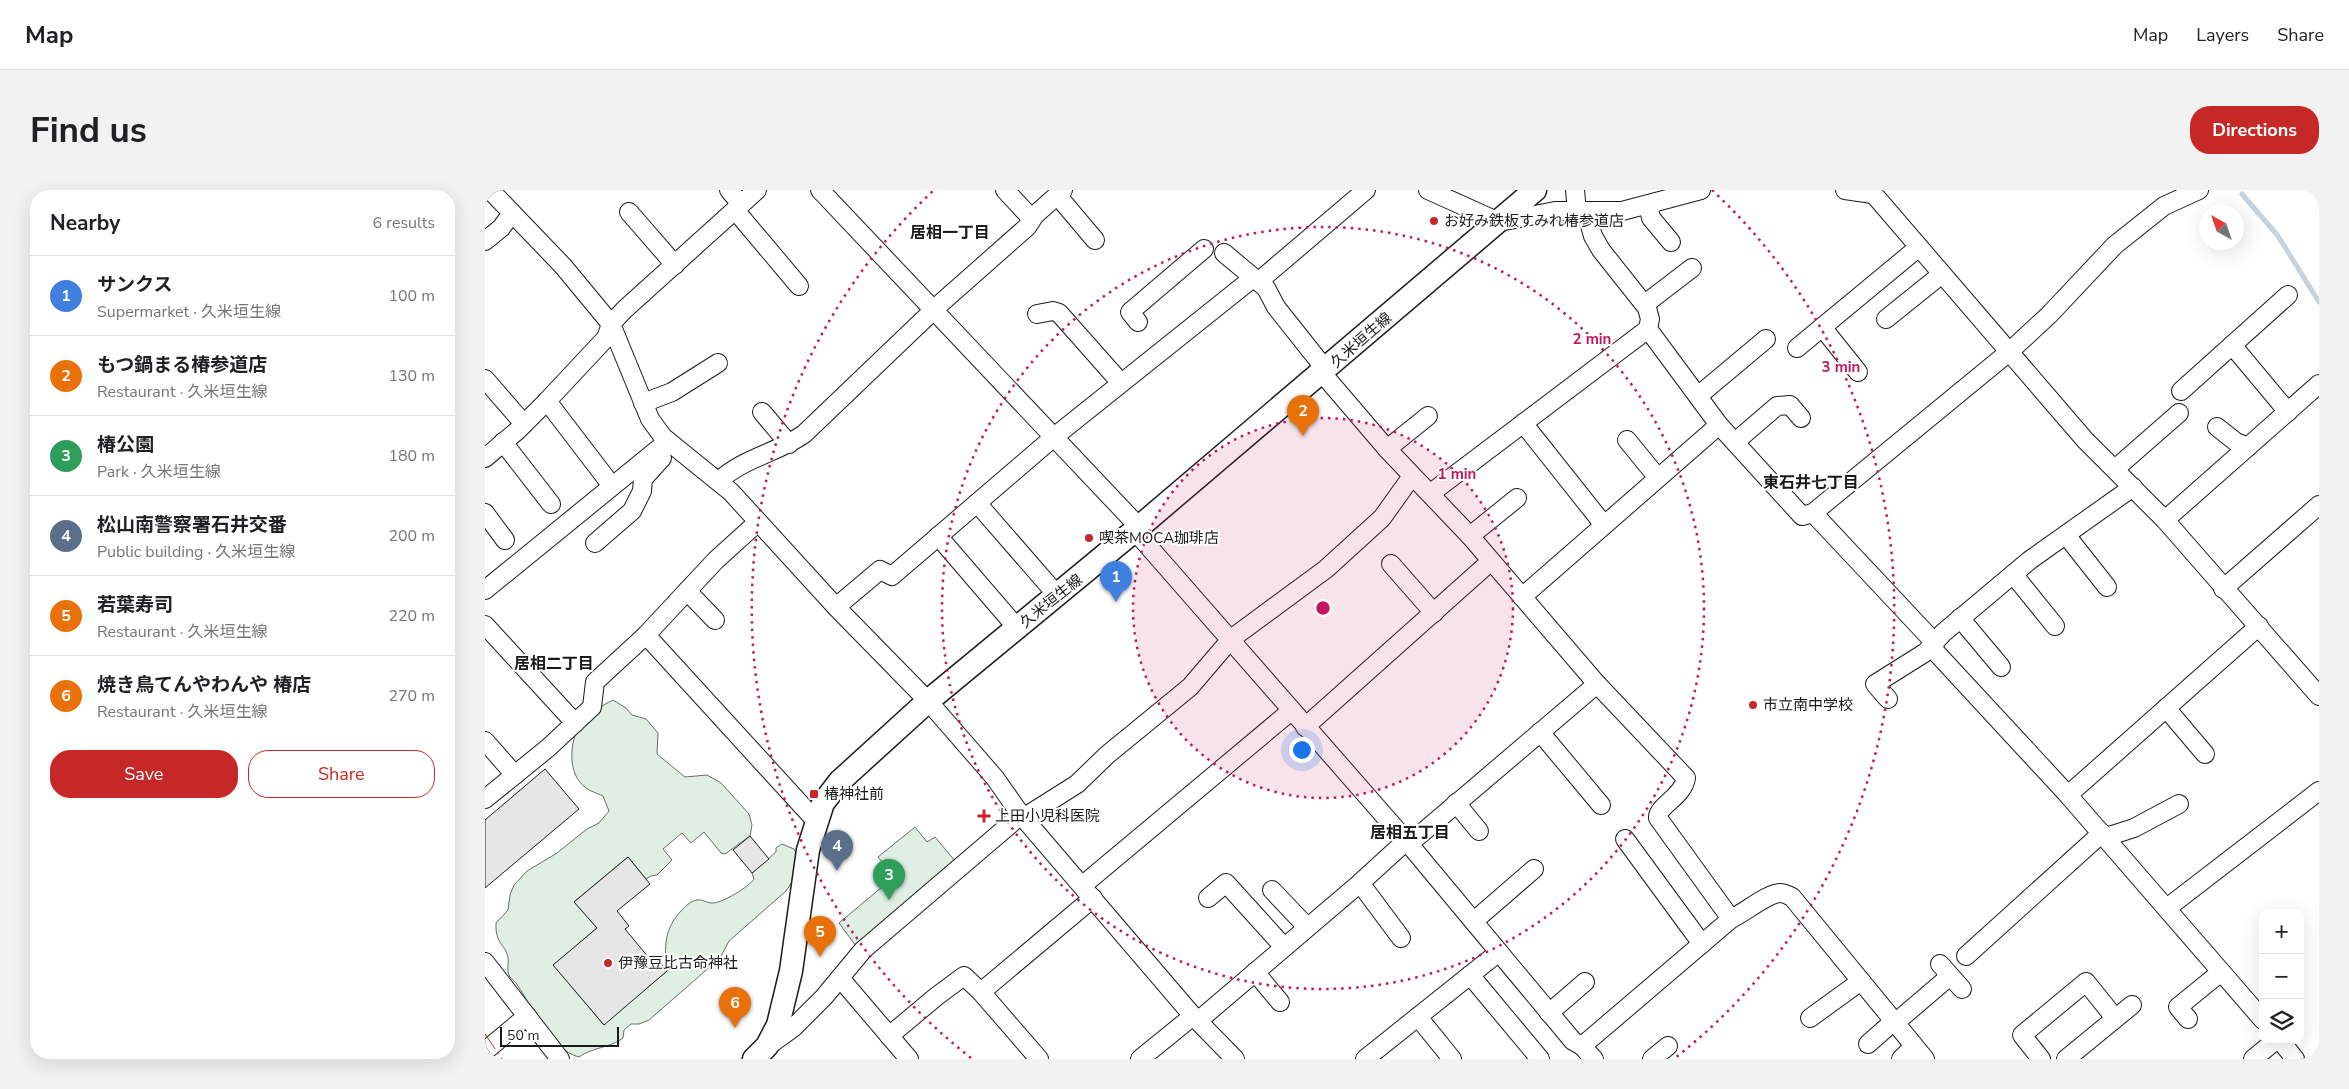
<!DOCTYPE html>
<meta charset="utf-8">
<style>
:root{--surface:#fff;--page:#f2f2f2;--text:#202124;--muted:#757577;--line:#e0e0e0;--accent:#c62828}
body{margin:0;font-family:"Nunito Sans","Noto Sans JP",sans-serif;background:var(--page);color:var(--text)}
.controls{position:absolute;right:15px;bottom:15px;display:grid;overflow:hidden;border-radius:10px;box-shadow:0 5px 20px #0002}
.controls button{width:45px;height:45px;display:grid;place-items:center;padding:0;border:0;border-bottom:1px solid var(--line);background:var(--surface);color:var(--text);font:25px sans-serif}
.compass{position:absolute;left:1714px;top:15px;width:45px;height:45px;border-radius:50%;background:var(--surface);box-shadow:0 5px 20px #0002;rotate:320deg}
.scale{position:absolute;left:15px;bottom:12px;width:119px;box-sizing:border-box;padding-left:5px;border:2px solid #1a1a1a;border-top:0;font-size:14px;line-height:18px;white-space:nowrap;color:#1a1a1a;-webkit-text-stroke:4px #fff;paint-order:stroke}
.you{position:absolute;left:816px;top:559px;width:18px;height:18px;margin:-12px;border:4px solid #fff;border-radius:50%;background:#1a73e8;box-shadow:0 0 0 8px #1a73e833}
.badge{display:grid;place-items:center;width:32px;height:32px;border-radius:50%;background:var(--accent);color:#fff;font-size:16px;font-weight:700}
.pin{position:absolute;translate:-50% -41px;filter:drop-shadow(0 1px 2px #0008)}
.pin::after{content:'';position:absolute;top:26px;width:18px;height:15px;background:inherit;clip-path:polygon(0 0,100% 0,50% 100%)}
.list{margin:0;padding:0;list-style:none}
h2{display:flex;justify-content:space-between;align-items:center;height:65px;margin:0;padding:0 20px;font-size:21px}
h2 small{font-size:16px;font-weight:400;color:var(--muted)}
.list li{display:grid;grid-template-columns:32px 1fr auto;gap:15px;align-items:center;box-sizing:border-box;height:80px;padding:0 20px;border-top:1px solid var(--line)}
.list b{display:block;font-size:19px;white-space:nowrap}
.list p{margin:0;font-size:16px;white-space:nowrap;color:var(--muted)}
.list em{font-size:16px;font-style:normal;color:var(--muted)}
.actions{display:flex;gap:10px;padding:15px 20px}
.actions a{flex:1;padding:11px 0;border:1px solid var(--accent);border-radius:20px;text-align:center;font-size:18px;color:var(--accent)}
.actions .main{background:var(--accent);color:#fff}
.icon{flex:none;width:28px;height:28px;fill:none;stroke:currentColor;stroke-width:2;stroke-linecap:round;stroke-linejoin:round}
.map{position:relative;flex:none;width:1834px;height:869px;overflow:hidden;border-radius:20px}
header{display:flex;align-items:center;gap:30px;box-sizing:border-box;height:70px;padding:0 25px;background:var(--surface);border-bottom:1px solid var(--line)}
header strong{font-size:24px}
nav{display:flex;gap:28px;margin-inline-start:auto;font-size:18px}
.intro{display:flex;align-items:center;justify-content:space-between;box-sizing:border-box;height:120px;padding:0 30px}
h1{margin:0;font-size:35px}
.button{padding:12px 22px;border-radius:20px;background:var(--accent);color:#fff;font-size:18px;font-weight:700}
main{display:flex;gap:30px;padding:0 30px}
aside{flex:1;background:var(--surface);border-radius:20px;box-shadow:0 5px 20px #0002}
.map>svg:first-child{display:block}
</style>
<header>
<strong>Map</strong>
<nav><a>Map</a><a>Layers</a><a>Share</a></nav>
</header>
<div class="intro"><h1>Find us</h1><a class="button">Directions</a></div>
<main>
<aside>
<h2>Nearby<small>6 results</small></h2>
<ul class="list">
<li><span class="badge" style="background:#3f7fe0">1</span><div><b>サンクス</b><p>Supermarket · 久米垣生線</p></div><em>100 m</em></li>
<li><span class="badge" style="background:#e8710a">2</span><div><b>もつ鍋まる椿参道店</b><p>Restaurant · 久米垣生線</p></div><em>130 m</em></li>
<li><span class="badge" style="background:#2e9e5b">3</span><div><b>椿公園</b><p>Park · 久米垣生線</p></div><em>180 m</em></li>
<li><span class="badge" style="background:#5c6f8a">4</span><div><b>松山南警察署石井交番</b><p>Public building · 久米垣生線</p></div><em>200 m</em></li>
<li><span class="badge" style="background:#e8710a">5</span><div><b>若葉寿司</b><p>Restaurant · 久米垣生線</p></div><em>220 m</em></li>
<li><span class="badge" style="background:#e8710a">6</span><div><b>焼き鳥てんやわんや 椿店</b><p>Restaurant · 久米垣生線</p></div><em>270 m</em></li>
</ul>
<div class="actions"><a class="main">Save</a><a>Share</a></div>
</aside>
<div class="map">
<svg width="1834" height="869" viewBox="0 0 1834 869">
<rect width="100%" height="100%" fill="#fff"/>
<!-- green -->
<g fill="#e0efe3" stroke="#6a6a6a">
<path d="M128,510L141,518L147,525L161,529L173,543L172,564L200,587L222,585L236,593L264,624L267,635L265,646L240,664L236,663L219,642L206,653L197,643L178,659L187,670L172,685L166,686L161,689L143,667L90,711L112,738L69,775L118,834L182,781C179,758 179,739 196,721C201,716 205,711 212,710C217,709 222,713 227,713C236,714 265,696 269,689L267,683L291,662V658L297,654L309,659L313,666L309,689L301,701L244,751L235,768L164,830L154,834H146L139,840L138,848C125,858 108,857 94,867C64,859 49,820 33,796C31,792 27,790 25,787C21,781 24,774 23,768C21,754 10,755 11,733L23,720L25,705L29,695L42,681L72,663L102,639L114,633L124,621L118,606C112,603 104,601 100,597C91,590 88,581 87,570C85,539 102,523 128,510Z"/>
<polygon points="430,637 442,652 450,647 471,672 371,756 354,733 409,687 393,667"/>
</g>
<g fill="none" stroke-linecap="round" stroke-linejoin="round">
<!-- stream -->
<polyline stroke="#c6d2dc" stroke-width="5" points="1757,4 1793,46 1834,112"/>
</g>
<!-- building -->
<g fill="#e6e6e6" stroke="#1a1a1a">
<polygon points="60,579 94,619 0,698 0,630"/>
<polygon points="265,646 284,669 267,683 248,660"/>
<polygon points="143,667 165,694 132,721 144,736 140,739 164,768 169,765 182,781 119,835 68,775 112,738 89,712"/>
</g>
<g fill="none" stroke-linecap="round" stroke-linejoin="round">
<defs>
<g id="minor">
<polyline points="5,0 78,76 126,134 165,229 178,247 246,302 351,417 443,511 510,588 536,625 708,826 750,869"/>
<polyline points="244,0 256,14"/>
<polyline points="335,0 654,337"/>
<polyline points="520,0 547,29"/>
<polyline points="943,0 1014,32 1070,21 1137,21 1216,0"/>
<polyline points="1090,0 1092,21"/>
<polyline points="1360,0 1388,4"/>
<polyline points="1385,0 1600,250 1680,330 1834,506"/>
<polyline points="572,5 610,50"/>
<polyline points="1163,15 1166,28 1186,52"/>
<polyline points="250,20 314,96"/>
<polyline points="1101,21 1108,46 1116,60 1162,118 1165,129 1163,139 1234,235"/>
<polyline points="144,22 190,75"/>
<polyline points="0,51 16,38 27,23"/>
<polyline points="739,63 781,98 791,117 841,180"/>
<polyline points="774,91 881,0"/>
<polyline points="1160,114 1207,78"/>
<polyline points="552,124 568,121 574,123 636,193"/>
<polyline points="1401,129 1457,84"/>
<polyline points="653,132 645,122 719,59"/>
<polyline points="1337,137 1373,182"/>
<polyline points="1747,155 1803,222"/>
<polyline points="1312,158 1434,57"/>
<path d="M837,183L902,259L985,346L1112,494L1201,588C1198,607 1172,616 1173,628L1246,729"/>
<polyline points="0,189 39,234"/>
<polyline points="1696,201 1803,105"/>
<polyline points="1213,206 1281,149"/>
<polyline points="62,211 127,296"/>
<polyline points="158,213 187,202 233,173"/>
<polyline points="277,222 304,254"/>
<polyline points="1038,233 1119,335"/>
<polyline points="1732,237 1751,252 1763,257"/>
<polyline points="1142,250 1173,288"/>
<polyline points="18,252 66,314"/>
<polyline points="1250,252 1292,216 1305,215 1316,228"/>
<polyline points="902,259 943,226"/>
<polyline points="0,268 33,240 62,211 121,148 126,134 139,120 272,0"/>
<polyline points="1630,279 1694,223"/>
<path d="M234,291C258,268 292,263 319,244L456,113L542,37L550,25L578,0"/>
<polyline points="946,303 1163,139"/>
<polyline points="492,313 572,405"/>
<polyline points="0,323 20,350"/>
<polyline points="1328,323 1450,453"/>
<polyline points="1680,330 1834,194"/>
<path d="M650,341L924,654L1088,851L1097,856L1246,729C1259,723 1283,703 1295,703C1299,703 1303,705 1307,707L1440,869"/>
<polyline points="1581,345 1622,397"/>
<polyline points="453,346 532,438"/>
<polyline points="985,346 1032,308"/>
<polyline points="110,353 147,321 157,301 158,289 177,268"/>
<polyline points="906,374 949,423"/>
<polyline points="1528,384 1570,436"/>
<polyline points="1738,399 1834,315"/>
<polyline points="0,400 183,251"/>
<polyline points="202,401 230,430"/>
<polyline points="1037,407 1234,235 1317,326 1328,323 1524,162 1564,125 1630,55 1679,16 1714,0"/>
<polyline points="351,417 395,380 407,386 569,247 768,88"/>
<polyline points="1475,428 1516,477"/>
<polyline points="0,435 90,533"/>
<polyline points="1774,436 1583,605 1778,830"/>
<polyline points="161,445 331,631"/>
<polyline points="1446,457 1583,605"/>
<polyline points="1403,509 1390,494 1441,462 1458,443 1545,370 1648,297"/>
<polyline points="1681,518 1720,564"/>
<polyline points="820,537 1005,372"/>
<polyline points="1055,542 1116,615"/>
<polyline points="0,551 30,585"/>
<polyline points="0,609 63,558 107,517 110,492 161,445 231,370 273,332"/>
<polyline points="971,613 994,641"/>
<polyline points="538,628 592,594 622,565 705,497 746,449 841,379 897,328 927,286"/>
<polyline points="1621,647 1649,638 1694,614"/>
<polyline points="1140,649 1217,754"/>
<polyline points="924,654 1112,494"/>
<polyline points="875,693 916,748"/>
<polyline points="598,695 806,521"/>
<polyline points="787,700 822,737"/>
<polyline points="723,708 741,693 799,757"/>
<polyline points="1682,718 1834,601"/>
<polyline points="989,731 1049,679"/>
<polyline points="1481,766 1617,643"/>
<polyline points="0,772 75,869"/>
<polyline points="1455,774 1477,799"/>
<polyline points="770,782 795,812"/>
<polyline points="985,785 1055,869"/>
<polyline points="355,788 424,869"/>
<polyline points="496,802 554,869"/>
<polyline points="1064,823 1100,792"/>
<polyline points="933,827 967,869"/>
<polyline points="1325,828 1376,791"/>
<polyline points="1703,829 1693,817 1736,782"/>
<polyline points="714,830 875,693 920,652"/>
<polyline points="1410,833 1465,786"/>
<polyline points="404,846 452,806 479,786 496,802 608,708"/>
<polyline points="1795,850 1810,869"/>
<polyline points="1383,854 1409,831"/>
<polyline points="283,856 308,838 339,807 378,760 536,625"/>
<polyline points="1097,856 1109,869"/>
<polyline points="0,861 42,826"/>
<polyline points="655,869 708,826"/>
<polyline points="880,869 1014,762"/>
<polyline points="1167,869 1183,856"/>
<polyline points="1416,869 1429,856"/>
<polyline points="1556,869 1537,845 1601,792 1630,828"/>
<polyline points="1581,869 1647,815"/>
<polyline points="1768,869 1791,850"/>
</g>
<polyline id="major" points="269,869 282,856 293,835 306,781 323,660 338,613 355,591 443,511 654,337 1050,0"/>
</defs>
<!-- minor casing -->
<use href="#minor" stroke="#1a1a1a" stroke-width="20"/>
<!-- major casing -->
<use href="#major" stroke="#1a1a1a" stroke-width="25"/>
<!-- minor -->
<use href="#minor" stroke="#fff" stroke-width="18"/>
<!-- major -->
<use href="#major" stroke="#fff" stroke-width="22"/>
<!-- power -->
<polyline stroke="#c62828" stroke-width="1" stroke-dasharray="18 4 2.5 4" stroke-linecap="butt" points="0,844 17,869"/>
</g>
<!-- distance rings -->
<circle cx="838" cy="418" r="190" fill="#c2185b" fill-opacity=".12"/>
<g fill="none" stroke="#c2185b" stroke-width="2.5" stroke-dasharray="2.5 5">
<circle cx="838" cy="418" r="190"/>
<circle cx="838" cy="418" r="381"/>
<path d="M486 868A571 571 0 0 1 449 0M1227 0A571 571 0 0 1 1190 868"/>
</g>
<!-- markers -->
<g fill="#c62828" stroke="#fff" stroke-width="2">
<circle cx="949" cy="31" r="5"/>
<circle cx="604" cy="348" r="5"/>
<circle cx="1268" cy="515" r="5"/>
<rect x="324" y="599" width="10" height="10" rx="2.5"/>
<path d="M496.5 618.5h5v5h5v5h-5v5h-5v-5h-5v-5h5z"/>
<circle cx="123" cy="773" r="5"/>
</g>
<g text-anchor="middle" stroke-width="4" stroke-linejoin="round" paint-order="stroke">
<!-- poi labels -->
<g font-size="15" fill="#1a1a1a" stroke="#fff" text-anchor="start">
<text x="959" y="36">お好み鉄板すみれ椿参道店</text>
<text x="614" y="353">喫茶MOCA珈琲店</text>
<text x="1278" y="520">市立南中学校</text>
<text x="339" y="609">椿神社前</text>
<text x="510" y="631">上田小児科医院</text>
<text x="133" y="778">伊豫豆比古命神社</text>
</g>
<!-- street labels -->
<g font-size="15" fill="#1a1a1a" stroke="#fff">
<text transform="translate(876 150) rotate(-41)" y="5">久米垣生線</text>
<text transform="translate(566 411) rotate(-39)" y="5">久米垣生線</text>
</g>
<!-- neighbourhood labels -->
<g font-size="16" font-weight="bold" fill="#1a1a1a" stroke="#fff">
<text x="465" y="48">居相一丁目</text>
<text x="1326" y="298">東石井七丁目</text>
<text x="69" y="479">居相二丁目</text>
<text x="925" y="648">居相五丁目</text>
</g>
</g>
<circle cx="838" cy="418" r="8" fill="#c2185b" stroke="#fff" stroke-width="2.5"/>
<g font-size="15" text-anchor="middle" font-weight="bold" fill="#c2185b" stroke="#fff" stroke-width="4" stroke-linejoin="round" paint-order="stroke">
<text x="1107" y="154">2 min</text>
<text x="1356" y="182">3 min</text>
<text x="972" y="289">1 min</text>
</g>
</svg>
<div class="controls">
<button>+</button>
<button>−</button>
<button><svg class="icon" aria-label="layers" viewBox="0 0 24 24"><path d="M12 4l9 5-9 5-9-5zM3 14l9 5 9-5"/></svg></button>
</div>
<svg class="compass" viewBox="-18 -18 36 36"><path d="M0-13l5 13h-10z" fill="#e53935"/><path d="M0 13l5-13h-10z" fill="#757577"/></svg>
<div class="scale">50 m</div>
<div class="you"></div>
<div class="pin badge" style="left:631px;top:412px;background:#3f7fe0">1</div>
<div class="pin badge" style="left:818px;top:246px;background:#e8710a">2</div>
<div class="pin badge" style="left:404px;top:710px;background:#2e9e5b">3</div>
<div class="pin badge" style="left:352px;top:681px;background:#5c6f8a">4</div>
<div class="pin badge" style="left:335px;top:767px;background:#e8710a">5</div>
<div class="pin badge" style="left:250px;top:838px;background:#e8710a">6</div>
</div>
</main>
